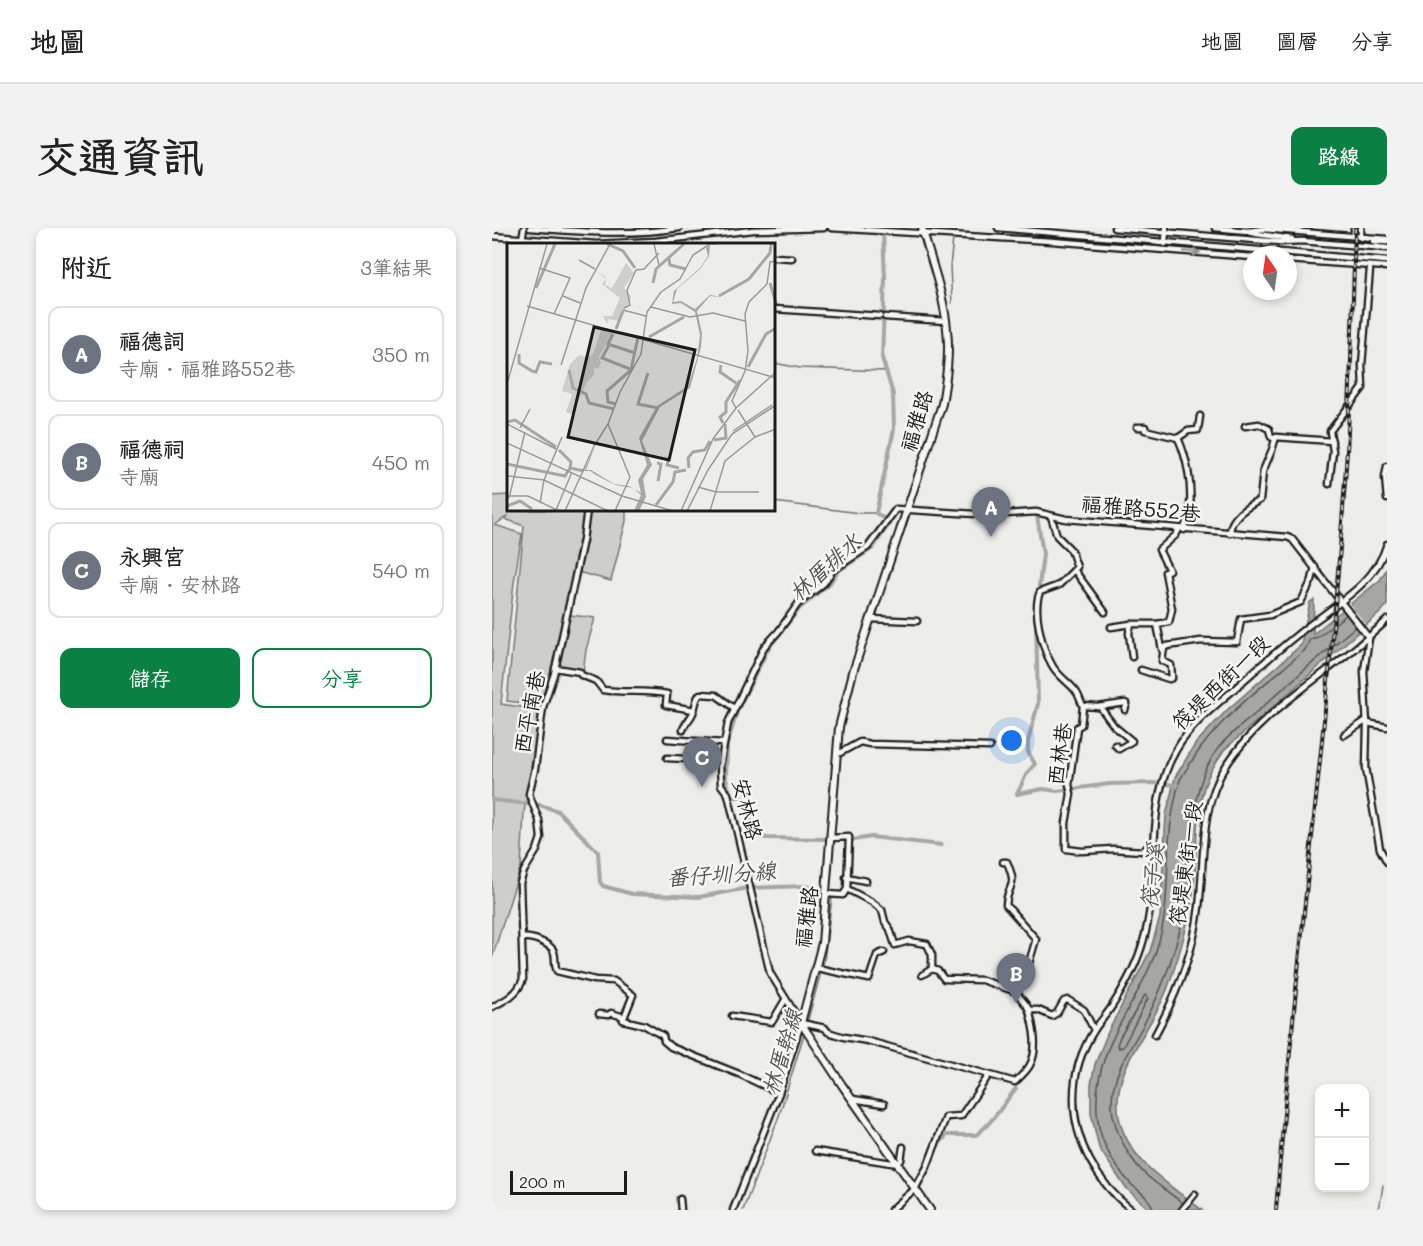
<!DOCTYPE html>
<html lang="zh-TW">
<meta charset="utf-8">
<style>
:root{--surface:#fff;--page:#f2f2f2;--text:#222;--muted:#767676;--line:#e0e0e0;--accent:#0b8043}
body{margin:0;font-family:Mali,"LXGW WenKai TC",sans-serif;background:var(--page);color:var(--text)}
.controls{position:absolute;right:18px;bottom:18px;display:grid;overflow:hidden;border-radius:12px;box-shadow:0 3px 9px #0003}
.controls button{width:54px;height:54px;display:grid;place-items:center;padding:0;border:0;border-bottom:2px solid var(--line);background:var(--surface);color:var(--text);font:30px sans-serif}
.compass{position:absolute;left:751px;top:18px;width:54px;height:54px;border-radius:50%;background:var(--surface);box-shadow:0 3px 9px #0003;rotate:347deg}
.scale{position:absolute;left:18px;bottom:15px;width:117px;box-sizing:border-box;padding-left:6px;border:3px solid #1c1c1c;border-top:0;font-size:16px;line-height:21px;white-space:nowrap;color:#1c1c1c;-webkit-text-stroke:4px #f6f6f2;paint-order:stroke}
.you{position:absolute;left:520px;top:513px;width:21px;height:21px;margin:-15px;border:4px solid #fff;border-radius:50%;background:#1a73e8;box-shadow:0 0 0 9px #1a73e833}
.badge{display:grid;place-items:center;width:39px;height:39px;border-radius:50%;background:var(--accent);color:#fff;font-size:20px;font-weight:700}
.pin{position:absolute;translate:-50% -50px;filter:drop-shadow(0 2px 3px #0008)}
.pin::after{content:'';position:absolute;top:32px;width:21px;height:18px;background:inherit;clip-path:polygon(0 0,100% 0,50% 100%)}
.list{margin:0;padding:0;list-style:none}
h2{display:flex;justify-content:space-between;align-items:center;height:78px;margin:0;padding:0 24px;font-size:26px}
h2 small{font-size:20px;font-weight:400;color:var(--muted)}
.list li{display:grid;grid-template-columns:39px 1fr auto;gap:18px;align-items:center;box-sizing:border-box;height:96px;margin:0 12px 12px;padding:0 12px;border:2px solid var(--line);border-radius:12px}
.list b{display:block;font-size:22px;white-space:nowrap}
.list p{margin:0;font-size:20px;white-space:nowrap;color:var(--muted)}
.list em{font-size:20px;font-style:normal;color:var(--muted)}
.actions{display:flex;gap:12px;padding:18px 24px}
.actions a{flex:1;padding:14px 0;border:2px solid var(--accent);border-radius:12px;text-align:center;font-size:21px;color:var(--accent)}
.actions .main{background:var(--accent);color:#fff}
.map{position:relative;flex:none;width:895px;height:982px;overflow:hidden;border-radius:12px}
header{display:flex;align-items:center;gap:36px;box-sizing:border-box;height:84px;padding:0 30px;background:var(--surface);border-bottom:2px solid var(--line)}
header strong{font-size:28px}
nav{display:flex;gap:33px;margin-inline-start:auto;font-size:21px}
.intro{display:flex;align-items:center;justify-content:space-between;box-sizing:border-box;height:144px;padding:0 36px}
h1{margin:0;font-size:42px}
.button{padding:15px 27px;border-radius:12px;background:var(--accent);color:#fff;font-size:21px;font-weight:700}
main{display:flex;gap:36px;padding:0 36px}
aside{flex:1;background:var(--surface);border-radius:12px;box-shadow:0 3px 9px #0003}
.map>svg:first-child{display:block}
</style>
<header>
<strong>地圖</strong>
<nav><a>地圖</a><a>圖層</a><a>分享</a></nav>
</header>
<div class="intro"><h1>交通資訊</h1><a class="button">路線</a></div>
<main>
<aside>
<h2>附近<small>3筆結果</small></h2>
<ul class="list">
<li><span class="badge" style="background:#6b7280">A</span><div><b>福德詞</b><p>寺廟 · 福雅路552巷</p></div><em>350 m</em></li>
<li><span class="badge" style="background:#6b7280">B</span><div><b>福德祠</b><p>寺廟</p></div><em>450 m</em></li>
<li><span class="badge" style="background:#6b7280">C</span><div><b>永興宮</b><p>寺廟 · 安林路</p></div><em>540 m</em></li>
</ul>
<div class="actions"><a class="main">儲存</a><a>分享</a></div>
</aside>
<div class="map">
<svg width="895" height="982" viewBox="0 0 895 982">
<rect width="100%" height="100%" fill="#edede9"/>
<filter id="ink" filterUnits="userSpaceOnUse"><feTurbulence type="fractalNoise" baseFrequency=".0167" numOctaves="2"/><feDisplacementMap in="SourceGraphic" scale="12" xChannelSelector="R" yChannelSelector="G"/><feConvolveMatrix kernelMatrix="1 2 1 2 8 2 1 2 1" color-interpolation-filters="sRGB"/></filter>
<g filter="url(#ink)">
<!-- green -->
<g fill="#cececb" stroke="#757574" stroke-width="1.5">
<polygon points="16,267 16,282 134,282 134,293 119,353 82,343 55,463 49,477 15,473 32,298 13,291 17,287 3,297 30,306 22,354 9,476 48,482 32,585 29,638 0,730 0,268"/>
<polygon points="78,387 103,390 94,422 91,444 67,440"/>
</g>
<!-- water -->
<path fill="#a6a6a3" stroke="#6f6f6d" stroke-width="1.5" d="M895,340V377L889,384L732,522C727,530 720,540 716,549C701,583 706,621 702,657C698,692 688,726 676,759C661,801 618,841 627,889C635,932 678,957 710,982H658L633,959L607,920L599,885V856L603,836L616,804L658,723L668,689L674,587L683,549L704,515L735,482L809,417L818,374L822,372L821,406L888,352Z"/>
<!-- pier -->
<polygon fill="#edede9" points="856,374 876,399 869,406 849,380"/>
<g fill="none" stroke-linecap="round" stroke-linejoin="round">
<!-- shore -->
<g stroke="#535352" stroke-width="1.5">
<polygon points="653,767 656,770 631,819 627,820 625,817 628,809"/>
<path d="M691,975C678,965 663,956 651,944C636,929 619,897 620,875C620,842 642,817 656,788C671,759 682,726 690,694C706,635 688,571 727,519C737,506 752,496 764,485C796,455 830,427 863,399"/>
<path d="M661,982C660,971 646,963 638,955C620,935 606,910 605,883C601,819 645,779 664,723C680,676 672,634 680,588C682,577 684,563 688,552C691,546 696,539 700,533C728,488 774,456 813,422L818,411L826,409L854,387"/>
</g>
<!-- stream -->
<g stroke="#6f6f6d" stroke-width="1.5">
<polyline points="460,75 458,39 461,11"/>
<polyline points="282,135 308,140 394,143"/>
<polyline points="282,274 367,285 384,285"/>
<polyline points="315,795 332,733 340,670"/>
<polyline points="251,982 287,888 312,806"/>
<polyline points="887,982 891,957"/>
</g>
<!-- canal -->
<g stroke="#a6a6a3" stroke-width="4">
<polyline points="545,287 551,326 546,366"/>
<polyline points="544,391 546,476 536,513 536,524 543,536 535,545 525,566 551,561 565,563 617,556 662,555 685,557"/>
<polyline points="0,572 48,577 66,583 106,624 108,654 111,658 140,666 207,669 256,660 313,658 329,662"/>
<polyline points="335,611 275,610 262,608 255,575 250,569 239,569 234,551 235,517 246,481 276,421 307,381 338,355 345,344 381,320 398,295 384,285 402,201 401,166 390,130 393,50 391,5"/>
<polyline points="361,612 379,609 449,617"/>
<path d="M443,921L455,907H484C500,895 512,876 524,860"/>
</g>
<defs>
<g id="minor">
<path d="M38,0C88,4 137,8 187,0"/>
<polyline points="339,0 560,13 760,29"/>
<polyline points="506,0 895,33"/>
<polyline points="622,0 788,14 810,13 895,20"/>
<polyline points="723,0 756,3 772,1 895,11"/>
<polyline points="758,4 765,6 800,11"/>
<polyline points="0,8 104,16 164,13 261,2 332,0"/>
<polyline points="862,9 862,0"/>
<polyline points="869,10 869,0"/>
<polyline points="30,11 32,0"/>
<polyline points="881,13 895,14"/>
<polyline points="673,16 674,0"/>
<polyline points="282,29 300,30"/>
<polyline points="796,32 895,39"/>
<polyline points="282,81 388,88"/>
<polyline points="393,89 454,93"/>
<polyline points="753,198 767,196 777,201 779,209 783,211"/>
<polyline points="645,199 653,199 653,202 686,210"/>
<polyline points="895,238 893,249 895,271"/>
<polyline points="837,256 841,223 838,203 871,160 870,137 878,41"/>
<path d="M559,288L565,308L579,322L585,339L567,357L548,364C540,382 550,420 560,437C566,449 580,456 585,465C588,470 588,473 591,478L589,497L585,499L577,557L579,566L574,595V621L590,623L621,621L651,623L662,613"/>
<polyline points="687,301 684,307 667,322 677,342 673,344 680,381 677,394 665,396 670,421 675,418 709,413 745,414 749,391 778,387 809,374 820,352 823,339"/>
<path d="M692,302C694,294 697,286 698,278C700,256 695,230 686,210L696,203L706,202L708,188"/>
<path d="M738,305C738,289 755,279 768,272L771,243L780,222L784,209L840,213"/>
<polyline points="583,343 613,384"/>
<polyline points="378,391 425,393"/>
<polyline points="639,396 637,405 640,429"/>
<polyline points="619,399 639,396 665,396"/>
<polyline points="877,410 872,443 875,497 874,540 888,621 895,634"/>
<path d="M63,440L88,444L89,447L104,453L111,462C133,465 154,462 175,466L174,477L202,482"/>
<polyline points="649,442 677,451 680,450 679,437 670,433 672,420"/>
<polyline points="591,478 606,479 633,475 635,476 633,482"/>
<polyline points="608,479 622,498 640,513 627,521 623,517"/>
<polyline points="875,495 895,499"/>
<path d="M191,502C192,496 198,492 201,485C204,478 203,472 208,466L224,467L242,480"/>
<polyline points="852,507 875,492"/>
<polyline points="175,511 231,515"/>
<polyline points="346,526 368,514 378,516 498,519"/>
<polyline points="175,530 195,531 210,528 211,514"/>
<polyline points="339,610 357,609 355,661"/>
<polyline points="354,649 374,653"/>
<polyline points="335,666 351,667 355,661 380,674 390,682 393,694 398,701 403,717 417,713 435,716 440,727 440,741"/>
<path d="M31,710C39,709 59,715 62,724C64,731 62,737 65,743L103,752L122,753L141,767L131,792L152,797L171,808L172,813L179,819L247,846L287,865"/>
<polyline points="325,740 377,751 385,727 392,724"/>
<polyline points="430,747 440,741 446,743 452,751 490,752 525,764"/>
<path d="M0,779C14,772 26,766 31,751L28,655L32,643L45,622L49,610L47,592L37,566L43,541L51,479L62,446L91,312L95,282"/>
<polyline points="537,782 546,782 560,788 565,785 572,773 576,772 592,782 602,802"/>
<polyline points="107,786 116,787 119,785 132,789"/>
<polyline points="240,788 280,794 293,772"/>
<polyline points="309,795 278,745 236,566 229,557 228,538 236,495 272,419 286,404 306,376 332,355 341,342 376,319 404,281 499,287 544,284 574,291 795,309 800,311 877,410"/>
<path d="M309,795L333,800L336,804L352,809L376,813L523,854C528,849 535,843 538,837C547,821 541,797 537,782C535,776 529,772 526,766C523,758 528,742 534,736L537,735L544,711L514,677C515,655 527,662 515,634H511"/>
<path d="M663,807C684,768 702,723 707,679C713,631 707,580 734,538C774,476 844,443 895,392"/>
<polyline points="361,871 392,876"/>
<polyline points="323,923 406,936 409,932 411,919"/>
<polyline points="188,971 189,982"/>
<polyline points="241,982 287,865 309,795"/>
<polyline points="399,982 423,961 435,939 454,889 469,888 497,847"/>
<path d="M640,982C606,956 581,913 582,869C582,845 590,821 603,801C609,792 617,784 622,775C634,756 645,736 651,714C672,645 646,565 696,505C708,490 724,477 739,464C762,443 786,422 811,402C842,377 883,357 895,316"/>
<polyline points="690,982 703,966"/>
</g>
<path id="major" d="M430,0C439,33 452,67 455,101C458,126 454,152 450,176L361,444L347,499L330,715L309,795L350,857L438,982"/>
</defs>
<!-- minor casing -->
<use href="#minor" stroke="#1c1c1c" stroke-width="9"/>
<!-- major casing -->
<use href="#major" stroke="#1c1c1c" stroke-width="10"/>
<!-- minor -->
<use href="#minor" stroke="#f6f6f2" stroke-width="4.5"/>
<!-- major -->
<use href="#major" stroke="#f6f6f2" stroke-width="6"/>
<defs>
<path id="rail" d="M784,982C803,729 839,476 855,223C859,149 861,74 863,0"/>
</defs>
<!-- rail casing -->
<use href="#rail" stroke="#1c1c1c" stroke-width="4"/>
<!-- rail -->
<use href="#rail" stroke="#f6f6f2" stroke-width="1.5" stroke-dasharray="4.5" stroke-linecap="butt"/>
</g>
<!-- one-way arrows -->
<defs><path id="oneway-solid" d="M-6-.8H1V-3.2L6.5 0L1 3.2V.8H-6Z" transform="scale(1.5)"/></defs>
<use fill="#949492" href="#oneway-solid" transform="translate(700 24) rotate(4)"/>
</g>
<g text-anchor="middle" stroke-width="5" stroke-linejoin="round" paint-order="stroke">
<!-- street labels -->
<g font-size="21" fill="#1c1c1c" stroke="#f6f6f2">
<text transform="translate(425 193) rotate(-73)" y="7">福雅路</text>
<text transform="translate(649 281) rotate(5)" y="7">福雅路552巷</text>
<text transform="translate(729 455) rotate(-44)" y="7">筏堤西街一段</text>
<text transform="translate(38 484) rotate(-79)" y="7">西平南巷</text>
<text transform="translate(568 526) rotate(-82)" y="7">西林巷</text>
<text transform="translate(255 581) rotate(76)" y="7">安林路</text>
<text transform="translate(694 635) rotate(-82)" y="7">筏堤東街一段</text>
<text transform="translate(315 689) rotate(-83)" y="7">福雅路</text>
</g>
<!-- water labels -->
<g font-size="22" font-style="italic" fill="#535352" stroke="#f6f6f2">
<text transform="translate(333 339) rotate(-42)" y="8">林厝排水</text>
<text transform="translate(229 646) rotate(-4)" y="8">番仔圳分線</text>
<text transform="translate(660 648) rotate(-84)" y="8">筏子溪</text>
<text transform="translate(290 824) rotate(-73)" y="8">林厝幹線</text>
</g>
</g>
<!-- overview -->
<g transform="translate(15 15)">
<rect width="268" height="268" fill="#edede9"/>
<path d="M119,20L127,30L117,45L124,53L123,58L111,78L101,76L100,81L96,73H105L113,55L95,41L99,36L90,29L99,34L98,42L105,45ZM94,87L105,90L92,114L94,120L91,126L87,125V132L80,139L65,171L59,169L65,151L55,148L63,121L72,112L82,114L86,111Z" fill="#cececb"/>
<path d="M205,1H211L203,2L202,13L193,26L170,46L166,59L174,58L188,66L203,52L215,54L203,53L190,68L195,90L194,104L183,145L153,164L135,198L145,222L136,236L139,254L132,268H127L134,252L126,245L109,242L104,240L89,232L83,228H77L88,204L79,227H84L107,241L122,243L134,250L131,237L140,222L132,195L150,163L181,143L190,115L193,92L188,69L174,60L165,61L167,48L193,25L201,13L199,5Z" fill="#a6a6a3"/>
<path fill="none" stroke="#a6a6a3" stroke-width="3" d="M100,1L116,8L128,25M162,16L163,22L179,26M146,40L149,26L177,1M263,40L269,60M29,45L48,1M212,53L242,36L263,10L264,1M109,86L116,68M106,91L101,101L128,110M142,94L177,74M102,102L95,115L123,126M12,111V120L25,128L29,129L33,119L45,121M214,122L213,129L229,140M241,124L259,91L269,85M62,127L66,145L79,151L82,160L107,166M141,130L131,161L151,165M109,161L101,159L100,148L124,127L131,94M0,179L8,177L49,204M216,180L213,174L219,169V159L233,137M207,197L219,195L218,181M52,207L64,219L63,225M162,214L160,222L172,225M150,220L154,221L151,238M0,221L58,233L63,225L77,228M182,225L181,215L186,209L198,207L203,198M149,262L166,239L168,229L179,227M0,263L13,258L25,266"/>
<path fill="none" stroke="#999997" stroke-width="1.5" d="M147,1L152,22M72,17L88,26M32,25L63,35L47,71M56,53L73,60M20,63L269,135M144,64L183,74L206,70L238,78M117,65L123,62L120,47L129,27L137,26L152,10M116,67L139,73M54,122L79,45L103,1M0,141L40,1M229,165L225,158L238,128L241,108L238,71L242,59L260,41L263,19L269,18M231,167L248,194M0,181L49,206M13,185L23,166M226,188L265,162M248,194L269,186M0,200L115,253L166,268M0,233L37,237L101,268M191,244L209,249H252M0,253H21L52,268M2,255L18,189M33,260L37,237L55,194M49,267L65,229M58,268L87,203L101,181M108,268L123,234L101,181L113,149L134,111L140,69L154,49L173,36L186,12L203,1M174,268L206,196L229,165L269,129M180,268L201,227L225,191L269,162M203,268L218,218L248,194"/>
<path fill="#1c1c1c" fill-opacity="0.15" stroke="#1c1c1c" stroke-width="3" d="M87,84L188,107L162,217L61,194Z"/>
<rect width="268" height="268" fill="none" stroke="#1c1c1c" stroke-width="3"/>
</g>
</svg>
<div class="controls">
<button>+</button>
<button>−</button>
</div>
<svg class="compass" viewBox="-18 -18 36 36"><path d="M0-13l5 13h-10z" fill="#e53935"/><path d="M0 13l5-13h-10z" fill="#767676"/></svg>
<div class="scale">200 m</div>
<div class="you"></div>
<div class="pin badge" style="left:499px;top:309px;background:#6b7280">A</div>
<div class="pin badge" style="left:524px;top:775px;background:#6b7280">B</div>
<div class="pin badge" style="left:210px;top:559px;background:#6b7280">C</div>
</div>
</main>
